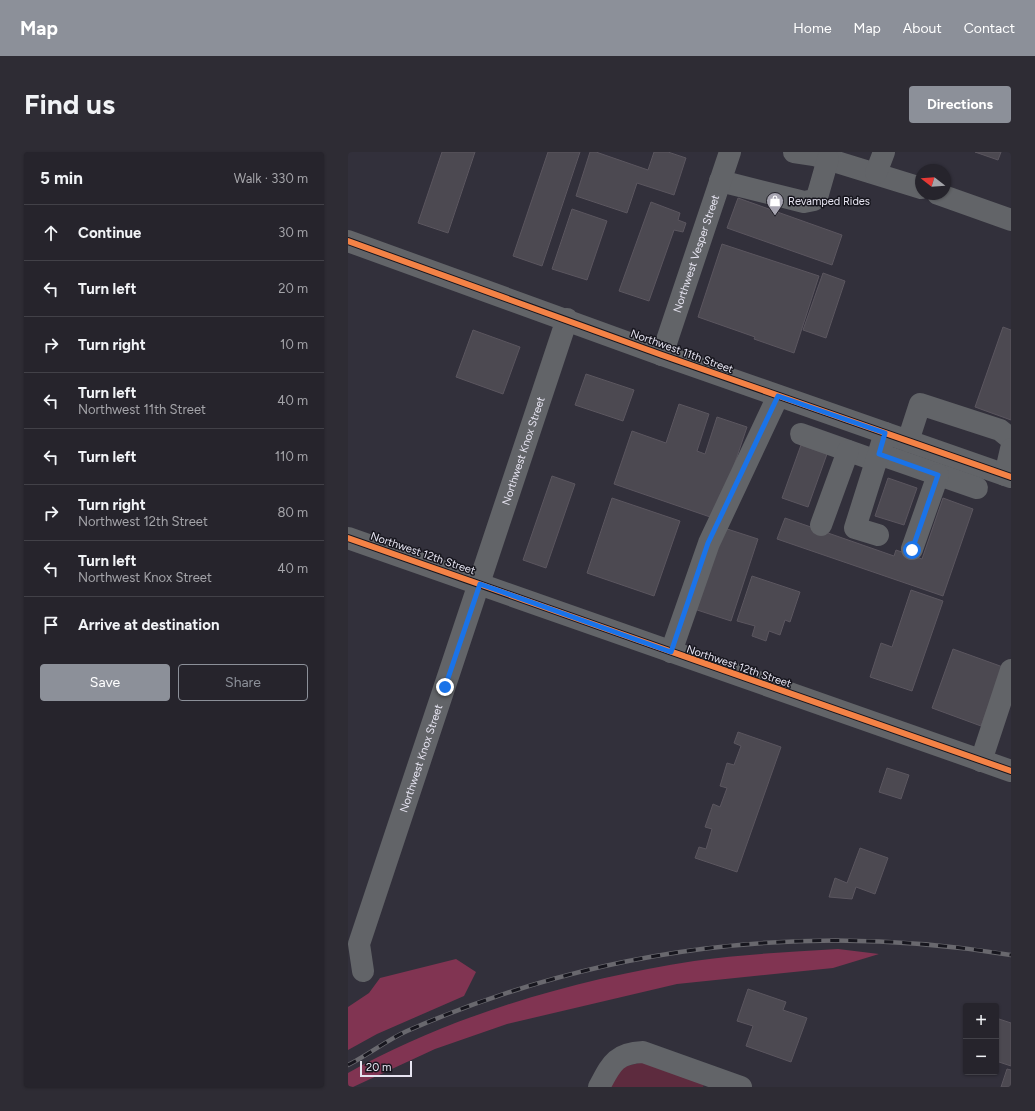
<!DOCTYPE html>
<meta charset="utf-8">
<style>
:root{--surface:#26242c;--page:#2e2c34;--text:#f1f3f6;--muted:#a4a4a9;--line:#424148;--accent:#8c9099}
body{margin:0;font-family:Figtree,sans-serif;background:var(--page);color:var(--text)}
.controls{position:absolute;right:12px;bottom:12px;display:grid;overflow:hidden;border-radius:4px;box-shadow:0 1px 3px #0004}
.controls button{width:36px;height:36px;display:grid;place-items:center;padding:0;border:0;border-bottom:1px solid var(--line);background:var(--surface);color:var(--text);font:20px sans-serif}
.compass{position:absolute;left:567px;top:12px;width:36px;height:36px;border-radius:50%;background:var(--surface);box-shadow:0 1px 3px #0004;rotate:287deg}
.scale{position:absolute;left:12px;bottom:10px;width:52px;box-sizing:border-box;padding-left:4px;border:2px solid #e6e4f1;border-top:0;font-size:11px;line-height:14px;white-space:nowrap;color:#e6e4f1;-webkit-text-stroke:3px #17161e;paint-order:stroke}
.stop{position:absolute;width:12px;height:12px;margin:-9px;border:3px solid #1a73e8;border-radius:50%;background:#fff}
.stop.end{background:#1a73e8;border-color:#fff;box-shadow:0 1px 4px #0008}
.list{margin:0;padding:0;list-style:none}
h2{display:flex;justify-content:space-between;align-items:center;height:52px;margin:0;padding:0 16px;font-size:17px}
h2 small{font-size:13px;font-weight:400;color:var(--muted)}
.list li{display:grid;grid-template-columns:26px 1fr auto;gap:12px;align-items:center;box-sizing:border-box;height:56px;padding:0 16px;border-top:1px solid var(--line)}
.list b{display:block;font-size:15px;white-space:nowrap}
.list p{margin:0;font-size:13px;white-space:nowrap;color:var(--muted)}
.list em{font-size:13px;font-style:normal;color:var(--muted)}
.actions{display:flex;gap:8px;padding:12px 16px}
.actions a{flex:1;padding:9px 0;border:1px solid var(--accent);border-radius:4px;text-align:center;font-size:14px;color:var(--accent)}
.actions .main{background:var(--accent);color:#fff}
.icon{flex:none;width:22px;height:22px;fill:none;stroke:currentColor;stroke-width:2;stroke-linecap:round;stroke-linejoin:round}
.map{position:relative;flex:none;width:663px;height:935px;overflow:hidden;border-radius:4px}
header{display:flex;align-items:center;gap:24px;box-sizing:border-box;height:56px;padding:0 20px;background:var(--accent);color:#fff}
header strong{font-size:19px}
nav{display:flex;gap:22px;margin-inline-start:auto;font-size:14px}
.intro{display:flex;align-items:center;justify-content:space-between;box-sizing:border-box;height:96px;padding:0 24px}
h1{margin:0;font-size:28px}
.button{padding:10px 18px;border-radius:4px;background:var(--accent);color:#fff;font-size:14px;font-weight:700}
main{display:flex;gap:24px;padding:0 24px}
aside{flex:1;background:var(--surface);border-radius:4px;box-shadow:0 1px 3px #0004}
.map>svg:first-child{display:block}
</style>
<header>
<strong>Map</strong>
<nav><a>Home</a><a>Map</a><a>About</a><a>Contact</a></nav>
</header>
<div class="intro"><h1>Find us</h1><a class="button">Directions</a></div>
<main>
<aside>
<h2>5 min<small>Walk · 330 m</small></h2>
<ul class="list">
<li><svg class="icon" aria-label="ahead" viewBox="0 0 24 24"><path d="M12 20V5M6 11l6-6 6 6"/></svg><div><b>Continue</b></div><em>30 m</em></li>
<li><svg class="icon" aria-label="left" viewBox="0 0 24 24"><path d="M17 20v-9H6M10 6l-5 5 5 5"/></svg><div><b>Turn left</b></div><em>20 m</em></li>
<li><svg class="icon" aria-label="right" viewBox="0 0 24 24"><path d="M7 20v-9h11M14 6l5 5-5 5"/></svg><div><b>Turn right</b></div><em>10 m</em></li>
<li><svg class="icon" aria-label="left" viewBox="0 0 24 24"><path d="M17 20v-9H6M10 6l-5 5 5 5"/></svg><div><b>Turn left</b><p>Northwest 11th Street</p></div><em>40 m</em></li>
<li><svg class="icon" aria-label="left" viewBox="0 0 24 24"><path d="M17 20v-9H6M10 6l-5 5 5 5"/></svg><div><b>Turn left</b></div><em>110 m</em></li>
<li><svg class="icon" aria-label="right" viewBox="0 0 24 24"><path d="M7 20v-9h11M14 6l5 5-5 5"/></svg><div><b>Turn right</b><p>Northwest 12th Street</p></div><em>80 m</em></li>
<li><svg class="icon" aria-label="left" viewBox="0 0 24 24"><path d="M17 20v-9H6M10 6l-5 5 5 5"/></svg><div><b>Turn left</b><p>Northwest Knox Street</p></div><em>40 m</em></li>
<li><svg class="icon" aria-label="arrive" viewBox="0 0 24 24"><path d="M6 21V4h12l-3 4 3 4H6"/></svg><div><b>Arrive at destination</b></div></li>
</ul>
<div class="actions"><a class="main">Save</a><a>Share</a></div>
</aside>
<div class="map">
<svg width="663" height="935" viewBox="0 0 663 935">
<rect width="100%" height="100%" fill="#32303b"/>
<!-- green -->
<polygon fill="#5d2b3e" points="299,909 357,930 355,935 259,935 271,916"/>
<!-- forest -->
<g fill="#813452">
<path d="M490,797L531,802L485,816L329,832L159,872L87,897L5,935L0,934V921C103,863 229,827 346,809C394,802 442,800 490,797Z"/>
<polygon points="108,807 128,820 116,844 29,882 0,898 0,855 21,841 32,826"/>
</g>
<!-- building -->
<g fill="#4c4951" stroke="#5b565f">
<polygon points="94,0 127,0 100,81 70,71"/>
<polygon points="200,0 232,0 194,114 165,104"/>
<polygon points="242,0 248,0 300,18 306,0 320,0 338,6 326,43 289,31 279,61 228,44"/>
<polygon points="627,0 653,0 650,8"/>
<polygon points="390,46 494,83 484,113 379,76"/>
<polygon points="303,50 332,61 330,68 338,71 335,80 326,78 301,149 271,139"/>
<polygon points="224,57 259,69 239,128 204,117"/>
<polygon points="374,92 471,124 446,201 406,187 407,185 350,165"/>
<polygon points="475,121 497,129 478,186 455,178"/>
<polygon points="655,175 663,178 663,268 627,255"/>
<polygon points="125,178 172,195 155,242 108,225"/>
<polygon points="238,222 286,238 275,269 227,253"/>
<polygon points="331,252 361,262 349,299 357,302 369,265 399,275 368,367 266,332 284,279 318,291"/>
<polygon points="453,293 479,302 460,355 434,346"/>
<polygon points="204,324 227,332 198,416 175,408"/>
<polygon points="540,326 569,336 556,373 527,364"/>
<polygon points="264,346 332,369 306,444 239,421"/>
<polygon points="595,346 625,357 595,444 429,387 437,366 546,404 548,398 574,407"/>
<polygon points="373,375 410,387 383,469 346,457"/>
<polygon points="404,424 452,440 442,470 437,468 432,483 421,479 418,489 404,484 407,474 389,469"/>
<polygon points="563,438 595,449 564,539 522,525 533,491 544,495"/>
<polygon points="605,497 655,515 633,574 584,556"/>
<polygon points="390,580 433,595 389,720 347,706 351,695 358,697 364,677 357,675 365,652 372,655 379,636 372,634 379,611 386,613 393,594 386,591"/>
<polygon points="539,616 561,623 553,647 531,640"/>
<polygon points="512,696 540,706 527,742 508,735 504,747 481,745 487,726 499,731"/>
<polygon points="400,837 438,850 435,858 459,866 443,910 398,894 405,874 389,869"/>
<polygon points="648,866 663,871 663,914 648,909"/>
<polygon points="659,917 663,918 663,935 653,935"/>
</g>
<g fill="none" stroke-linecap="round" stroke-linejoin="round">
<!-- minor -->
<g stroke="#626468" stroke-width="22">
<polyline points="446,0 466,3 573,36"/>
<polyline points="528,21 536,0"/>
<polyline points="372,29 456,50 466,48 470,42 480,7"/>
<polyline points="590,42 663,68"/>
<polyline points="0,89 314,203 663,325"/>
<path id="s1" d="M314,203L382,0"/>
<polyline points="453,282 529,309"/>
<polyline points="560,289 572,252 652,278 663,287"/>
<polyline points="531,302 629,336"/>
<polyline points="657,323 663,297"/>
<polyline points="473,373 500,299"/>
<polyline points="530,383 507,376 537,281"/>
<polyline points="0,386 663,619"/>
<polyline points="564,397 590,323"/>
<polyline points="323,500 361,391 430,244"/>
<polyline points="633,609 663,518"/>
<path id="s2" d="M15,819L11,792L219,167"/>
<path d="M251,935C263,913 267,901 295,900L393,935"/>
</g>
<defs>
<path id="rail" d="M0,913C20,903 39,888 59,879C251,795 457,769 663,803"/>
</defs>
<!-- rail casing -->
<use href="#rail" stroke="#69686e" stroke-width="4.5"/>
<!-- rail -->
<use href="#rail" stroke="#17161e" stroke-width="3" stroke-dasharray="9" stroke-linecap="butt"/>
<defs>
<g id="cycleway">
<polyline points="0,89 314,203 663,325"/>
<polyline points="0,386 663,619"/>
</g>
</defs>
<!-- cycleway casing -->
<use href="#cycleway" stroke="#17161e" stroke-width="8"/>
<!-- cycleway -->
<use href="#cycleway" stroke="#f48246" stroke-width="6"/>
</g>
<g fill="none" stroke-linecap="round" stroke-linejoin="round">
<!-- route -->
<polyline stroke="#1a73e8" stroke-width="5" points="97,535 132,432 323,500 360,391 430,244 537,281 531,302 590,323 564,398"/>
</g>
<!-- icons -->
<defs>
<symbol id="shop-pin" viewBox="-11 -11 22 30"><path d="M0 17L-7.5 6A9.5 9.5 0 1 1 7.5 6Z" fill="#a7a5b1" stroke="#17161e"/><path d="M-5-2.5h2.3a2.7 3.5 0 0 1 5.4 0H5L5.5 6h-11ZM-1.5-2.5h3a1.5 2.3 0 0 0-3 0Z" fill="#fff"/></symbol>
</defs>
<g fill-rule="evenodd">
<use href="#shop-pin" x="417" y="39" width="20" height="27"/>
</g>
<g text-anchor="middle" stroke-width="3" stroke-linejoin="round" paint-order="stroke">
<!-- poi labels -->
<g font-size="11" fill="#e6e4f1" stroke="#17161e" text-anchor="start">
<text x="440" y="53">Revamped Rides</text>
</g>
<!-- street labels -->
<g font-size="11" fill="#e6e4f1" stroke="#17161e">
<text dy="4" stroke="none"><textPath href="#s1" startOffset="107">Northwest Vesper Street</textPath></text>
<text transform="translate(334 199) rotate(20)" y="4">Northwest 11th Street</text>
<text dy="4" stroke="none"><textPath href="#s2" startOffset="547">Northwest Knox Street</textPath></text>
<text transform="translate(75 401) rotate(19)" y="4">Northwest 12th Street</text>
<text transform="translate(391 514) rotate(19)" y="4">Northwest 12th Street</text>
<text dy="4" stroke="none"><textPath href="#s2" startOffset="223">Northwest Knox Street</textPath></text>
</g>
</g>
</svg>
<div class="controls">
<button>+</button>
<button>−</button>
</div>
<svg class="compass" viewBox="-18 -18 36 36"><path d="M0-13l5 13h-10z" fill="#e53935"/><path d="M0 13l5-13h-10z" fill="#a4a4a9"/></svg>
<div class="scale">20 m</div>
<div class="stop" style="left:564px;top:398px"></div>
<div class="stop end" style="left:97px;top:535px"></div>
</div>
</main>
